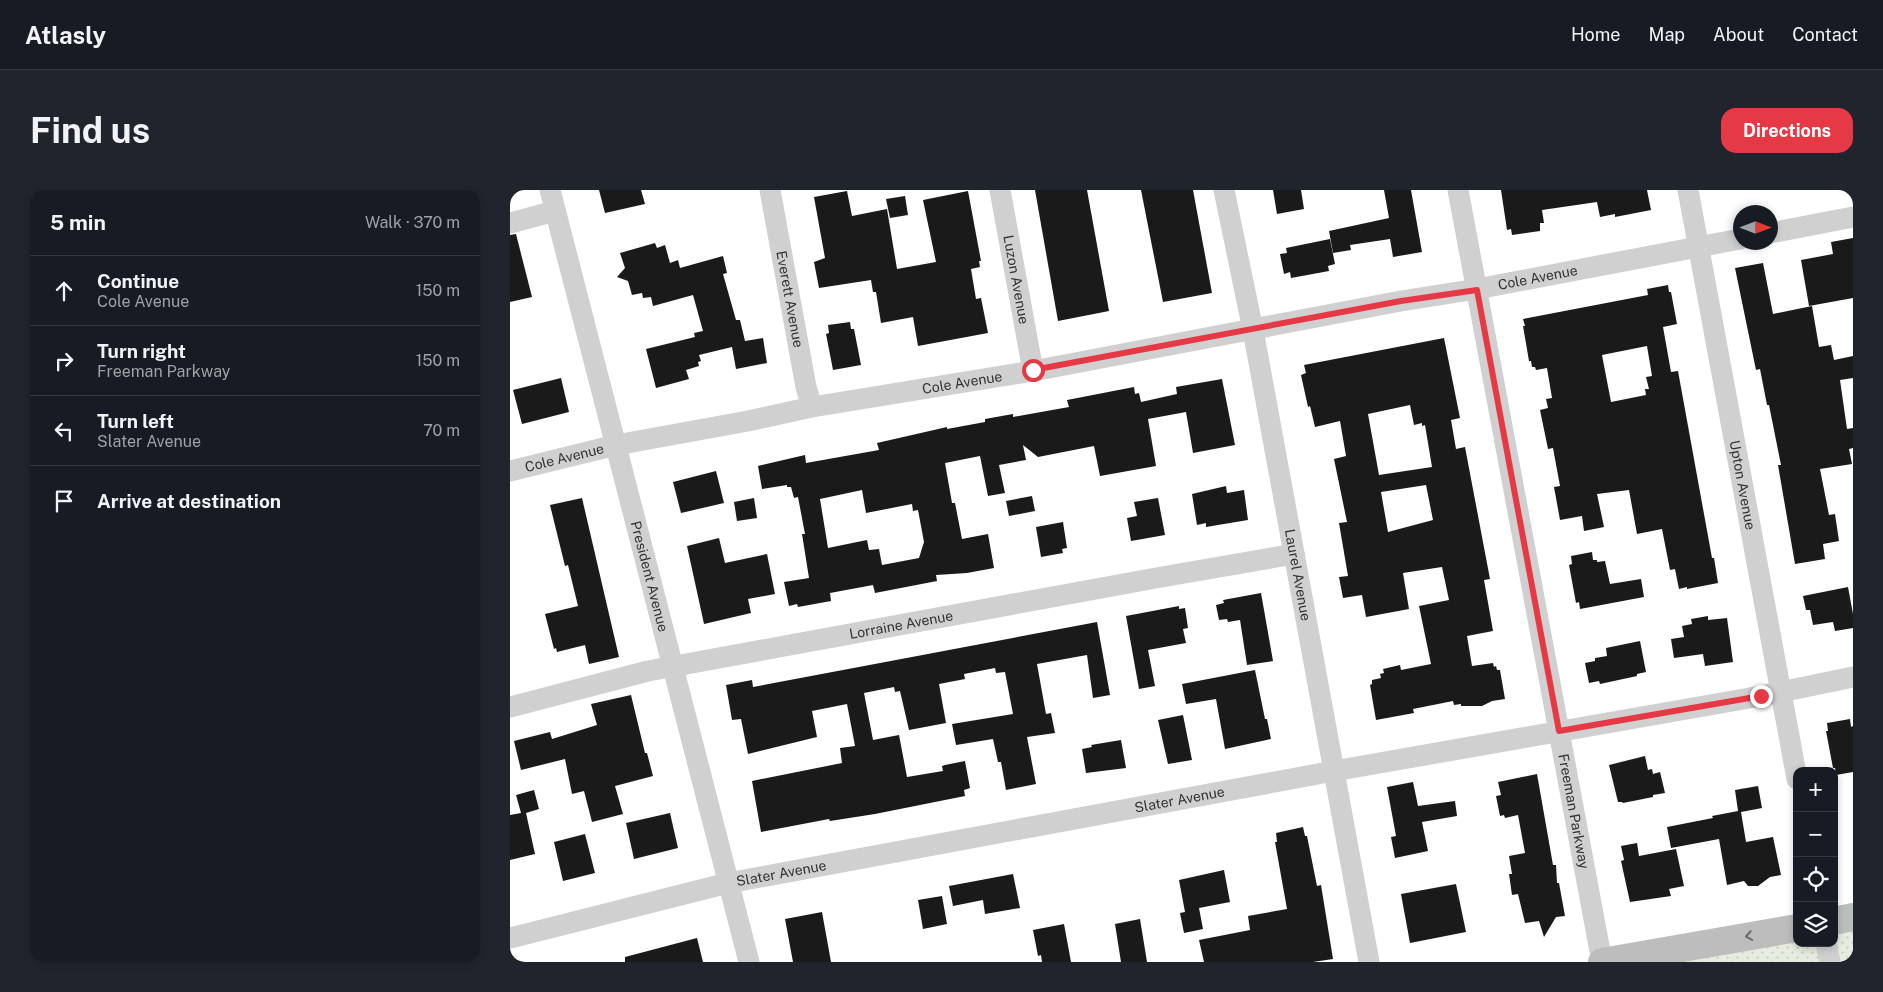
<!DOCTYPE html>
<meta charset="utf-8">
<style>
:root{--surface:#171b24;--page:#20242c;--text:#f1f3f6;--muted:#9ea1a6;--line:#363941;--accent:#e63946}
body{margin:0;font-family:"Public Sans",sans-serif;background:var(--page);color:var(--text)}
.controls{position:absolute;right:15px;bottom:15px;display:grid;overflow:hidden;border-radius:10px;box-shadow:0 2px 8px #0003}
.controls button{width:45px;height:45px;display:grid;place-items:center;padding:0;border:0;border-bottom:1px solid var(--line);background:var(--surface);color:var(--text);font:25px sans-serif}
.compass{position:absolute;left:1223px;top:15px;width:45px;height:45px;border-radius:50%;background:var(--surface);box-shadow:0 2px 8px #0003;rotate:90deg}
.stop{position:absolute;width:15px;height:15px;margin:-11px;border:4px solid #e63946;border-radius:50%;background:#fff}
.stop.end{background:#e63946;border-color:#fff;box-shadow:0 1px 5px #0008}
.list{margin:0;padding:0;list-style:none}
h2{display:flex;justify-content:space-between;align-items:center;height:65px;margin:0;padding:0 20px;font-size:21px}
h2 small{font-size:16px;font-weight:400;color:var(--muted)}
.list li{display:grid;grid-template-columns:32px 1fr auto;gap:15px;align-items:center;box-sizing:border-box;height:70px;padding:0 20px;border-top:1px solid var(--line)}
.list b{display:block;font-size:19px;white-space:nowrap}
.list p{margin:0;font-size:16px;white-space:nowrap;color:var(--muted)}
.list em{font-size:16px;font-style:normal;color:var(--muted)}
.icon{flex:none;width:28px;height:28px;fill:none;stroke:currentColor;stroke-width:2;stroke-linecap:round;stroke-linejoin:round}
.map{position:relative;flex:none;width:1343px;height:772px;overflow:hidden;border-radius:15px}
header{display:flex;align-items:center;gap:30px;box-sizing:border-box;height:70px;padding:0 25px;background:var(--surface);border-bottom:1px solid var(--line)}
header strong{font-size:24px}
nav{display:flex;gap:28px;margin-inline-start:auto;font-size:18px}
.intro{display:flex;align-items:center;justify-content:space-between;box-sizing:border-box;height:120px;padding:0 30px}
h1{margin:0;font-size:35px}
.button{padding:12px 22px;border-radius:15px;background:var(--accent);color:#fff;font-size:18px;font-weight:700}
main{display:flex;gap:30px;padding:0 30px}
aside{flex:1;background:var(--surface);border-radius:15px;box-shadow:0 2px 8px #0003}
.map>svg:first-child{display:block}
</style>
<header>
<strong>Atlasly</strong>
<nav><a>Home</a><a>Map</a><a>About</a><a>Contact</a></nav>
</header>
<div class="intro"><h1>Find us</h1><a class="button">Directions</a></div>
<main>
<aside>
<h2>5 min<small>Walk · 370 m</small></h2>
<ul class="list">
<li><svg class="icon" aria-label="ahead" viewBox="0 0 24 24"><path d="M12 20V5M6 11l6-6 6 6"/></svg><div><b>Continue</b><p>Cole Avenue</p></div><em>150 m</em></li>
<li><svg class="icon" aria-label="right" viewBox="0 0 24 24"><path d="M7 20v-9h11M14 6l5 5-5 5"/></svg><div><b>Turn right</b><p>Freeman Parkway</p></div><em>150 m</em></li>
<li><svg class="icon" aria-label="left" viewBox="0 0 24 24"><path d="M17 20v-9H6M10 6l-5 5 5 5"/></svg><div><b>Turn left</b><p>Slater Avenue</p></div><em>70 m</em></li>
<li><svg class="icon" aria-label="arrive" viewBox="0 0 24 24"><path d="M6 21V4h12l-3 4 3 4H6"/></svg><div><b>Arrive at destination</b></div></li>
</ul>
</aside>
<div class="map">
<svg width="1343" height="772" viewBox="0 0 1343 772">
<defs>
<pattern id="park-dots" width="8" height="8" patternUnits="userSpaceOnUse" patternTransform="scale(1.25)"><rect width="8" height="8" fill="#e6ecdf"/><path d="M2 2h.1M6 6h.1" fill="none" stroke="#c6cbc0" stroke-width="1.8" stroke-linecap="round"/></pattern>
</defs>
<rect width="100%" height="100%" fill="#fff"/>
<!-- park -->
<polygon fill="url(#park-dots)" points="1343,738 1343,772 1160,772 1287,748 1287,753 1324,753 1324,741"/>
<!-- building -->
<g fill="#1a1a1a" fill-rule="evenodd">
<polygon points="89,0 131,0 135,14 95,23"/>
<polygon points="525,0 577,0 599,121 548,131"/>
<polygon points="631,0 683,0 702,103 653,112"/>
<polygon points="763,0 791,0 794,19 767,24"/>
<polygon points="874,0 901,0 912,62 883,67 880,49 840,55 841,60 823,63 819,41 879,28"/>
<polygon points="991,0 1137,0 1141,20 1105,27 1105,24 1090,27 1087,12 1032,20 1034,33 1030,33 1030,41 1002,45 1001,39 997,40"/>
<polygon points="337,1 342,26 377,19 387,79 426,72 413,10 458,1 471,71 469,71 470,77 461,79 466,109 471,108 478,143 408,156 403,127 371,133 366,102 363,102 361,90 309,98 304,72 315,68 304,7"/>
<polygon points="395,6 398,25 380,28 376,9"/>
<polygon points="6,44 22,107 0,112 0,45"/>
<polygon points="1343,48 1343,108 1299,116 1291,70 1323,64 1321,52"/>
<polygon points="820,49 825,74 818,76 819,81 781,88 780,82 774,84 770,64 777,63 776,58"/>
<polygon points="145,53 147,58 155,55 160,73 168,70 170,78 213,66 217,83 213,84 226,130 230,130 235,151 253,148 257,173 226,179 222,157 189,165 191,171 188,172 189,176 176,180 179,189 146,198 136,159 185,147 184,143 193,141 183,105 143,116 141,107 133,108 132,103 122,105 118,91 107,87 115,78 110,63"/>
<polygon points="1253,73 1263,124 1302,116 1309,157 1321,155 1324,170 1343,166 1343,188 1330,190 1337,239 1343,238 1343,258 1339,259 1342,274 1310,279 1319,325 1325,324 1329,351 1313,354 1315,369 1285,374 1268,275 1271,275 1259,215 1257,215 1250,179 1246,180 1225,78"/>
<path d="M1158,95L1159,102H1161L1167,134L1153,137L1161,182L1168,181L1202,368H1204L1208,393L1177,399V397L1169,399L1165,379L1160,380L1152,339L1127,344L1119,300L1087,304L1094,337L1074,341L1072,326L1050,330L1044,297L1050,296L1043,258L1038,259L1030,220L1038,218L1036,209L1042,208L1037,178L1026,180L1025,177H1022L1021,171H1019L1013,136H1015L1013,129L1138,105L1137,99ZM1137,156L1142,186L1136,187L1139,199H1135L1136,205L1101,212L1092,165Z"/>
<polygon points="340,132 341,139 344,139 351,175 323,180 316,144 319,143 318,135"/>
<path d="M934,148L950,228L941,230L946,259L955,257L980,389L974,390L983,441L957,446L962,476L983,473L984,477L986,476L987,480H990L995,509L982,511L972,516H951V514L944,515L943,511L903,519L904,523L866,530L860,495L862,494V490L871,488L870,484L874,483L873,479L890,475L891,480L921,474L909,416L939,410L932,377L893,383L899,419L856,427L852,405L833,408L829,387L838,386L829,333L837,332L824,269L836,266L830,231L805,237L800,216L798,217L791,185L796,183L794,175ZM900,215L904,235L912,233V236L915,235L922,277L869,285L858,224ZM916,295L923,330L878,342L871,302Z"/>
<polygon points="51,188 59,222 12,234 3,200"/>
<path d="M712,189L725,255L683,263L676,222L638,229L646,276L590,286L584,256L528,267L513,255L516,270L489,275L495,303L478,306L470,266L435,273L442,313H445L452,349L478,344L484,378L457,383L426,385L427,391L365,403L363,395L320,403L321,411L288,417L287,414L279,416L274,392L299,388L292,344H295L288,307L284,308L281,297H277V295L252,299L248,276L295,265L296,273L369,260L367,253L437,237V239L475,232V229L503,224V227L559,217L557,210L624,197L625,204L629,203L631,212L667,204L666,197ZM352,300L356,323L402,314L403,321L408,320L414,352L409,368L372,375L369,359L359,360L357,350L318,358L310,309Z"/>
<polygon points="206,281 214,313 171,323 163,292"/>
<polygon points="716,296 717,303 734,300 738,330 696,337 696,333 687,335 682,304"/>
<polygon points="522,306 525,321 499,326 496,311"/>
<polygon points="72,308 109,467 79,474 75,455 47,462 46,458 44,459 35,424 68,416 58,375 55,376 40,315"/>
<polygon points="244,308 247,328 227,331 224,312"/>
<polygon points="648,308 655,345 621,351 617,328 627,326 624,312"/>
<polygon points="553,332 557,358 552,359 553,363 531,367 526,337"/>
<polygon points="209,348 215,373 257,364 265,404 238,409 241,423 194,434 177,356"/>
<polygon points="1082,362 1083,370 1087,370 1087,372 1095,371 1100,394 1131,389 1134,407 1070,419 1069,412 1066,413 1059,375 1062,374 1061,366"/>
<polygon points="1338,397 1343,424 1343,438 1325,441 1323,432 1303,435 1300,420 1296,420 1293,406"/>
<polygon points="751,403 763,471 737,475 730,430 718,432 717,429 709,430 706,415 714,413 713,410"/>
<polygon points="669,416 669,419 675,418 678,438 673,439 676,453 638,460 645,496 629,499 616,426"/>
<polygon points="1198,426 1198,430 1217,428 1223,472 1195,476 1193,464 1164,468 1161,449 1174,447 1172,436 1182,434 1181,429"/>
<polygon points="587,432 600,505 583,508 577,465 527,474 536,524 541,523 545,543 517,547 526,594 496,600 491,572 488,572 483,549 446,555 442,534 503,524 495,482 486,483 485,478 454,484 455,489 429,494 436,533 399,540 390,501 385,502 384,497 354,503 363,550 389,545 397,587 433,581 432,576 435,575 455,571 460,598 454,600 455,606 365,624 320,631 319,629 251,642 242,591 332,573 330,558 345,556 337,514 302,521 307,547 238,564 231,529 222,530 216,495 242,490 243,497"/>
<polygon points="1130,451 1136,482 1127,484 1127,486 1090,494 1089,491 1079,493 1075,473 1085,471 1085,468 1097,466 1096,458"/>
<polygon points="745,480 755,529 757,529 761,549 715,559 706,509 676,514 672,494"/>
<polygon points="121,505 135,563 137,563 143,586 105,596 113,624 82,632 74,601 62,604 55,569 11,580 4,551 40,542 42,549 87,535 81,514"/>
<polygon points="673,525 682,570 658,574 648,530"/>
<polygon points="1340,529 1341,537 1343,536 1343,582 1326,585 1325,578 1323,578 1316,541 1318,541 1317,533"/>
<polygon points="611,550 616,578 576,583 572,559 582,557 581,555"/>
<polygon points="1135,566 1138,580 1142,579 1143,584 1150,582 1155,603 1143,605 1143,607 1113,613 1112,612 1108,612 1099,575"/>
<polygon points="1027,584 1043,675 1046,675 1047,693 1049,693 1055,726 1046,727 1034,747 1029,731 1015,733 1008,704 1002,705 999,684 1002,684 999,666 1015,663 1008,625 995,628 994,625 990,626 986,606 991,605 988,592"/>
<polygon points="903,592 908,616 945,611 947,626 912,632 918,661 885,668 881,647 886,646 877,597"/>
<polygon points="1248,596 1252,618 1231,622 1236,652 1263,647 1271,685 1260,687 1248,696 1238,696 1234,691 1217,695 1209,649 1161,658 1157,637 1203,628 1202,626 1228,621 1225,600"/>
<polygon points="24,600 29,619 16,623 25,664 0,670 0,625 11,623 6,605"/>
<polygon points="160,623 168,658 124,669 116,633"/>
<polygon points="793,637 795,646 797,646 807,696 811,695 823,769 803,772 694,772 689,750 740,740 738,726 777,719 765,652 767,652 766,643"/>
<polygon points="75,644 85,683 53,691 44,652"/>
<polygon points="1127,653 1129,666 1166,659 1174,696 1159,699 1161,706 1120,712 1111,671 1114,670 1111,656"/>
<polygon points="714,680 720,712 689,718 693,739 674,743 670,723 675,722 669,690"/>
<polygon points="503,684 510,718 475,724 473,710 443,716 439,696"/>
<polygon points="946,694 956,742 900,753 891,704"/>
<polygon points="432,706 437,734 413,739 408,710"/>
<polygon points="312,722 321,772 283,772 275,729"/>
<polygon points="630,729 637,772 611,772 605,734"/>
<polygon points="554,734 561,772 532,772 531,765 528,766 523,740"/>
<polygon points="187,748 193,772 115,772 115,767"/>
</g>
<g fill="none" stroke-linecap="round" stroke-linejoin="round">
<!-- street -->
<g stroke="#d0d0d0" stroke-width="21">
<path id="s1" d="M40,0L239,772"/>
<path id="s2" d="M260,0L296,197L302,217"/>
<path id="s3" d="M490,0L523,181"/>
<path id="s4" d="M714,0L743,140L859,772"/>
<path id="s5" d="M948,0L1092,772"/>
<path id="s6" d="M1178,0L1287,589"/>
<polyline points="0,33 45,21"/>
<polyline points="1260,43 1343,27"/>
<path id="s7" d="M0,281L106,255L238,231L302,217L523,181L891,111L967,99L1230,49"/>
<path id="s8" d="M0,517L138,481L646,388L784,364"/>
<path id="s9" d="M0,748L218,693L824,581L1251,506L1343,487"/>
<polyline points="1316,753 1320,772"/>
</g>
<!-- secondary -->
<g stroke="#bdbdbd" stroke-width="28">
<polyline points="1324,731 1343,727"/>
<polyline points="1092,772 1287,738"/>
</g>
</g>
<!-- one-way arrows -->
<defs><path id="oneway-chevron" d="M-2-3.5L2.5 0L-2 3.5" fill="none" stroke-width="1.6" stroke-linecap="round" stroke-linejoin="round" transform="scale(1.25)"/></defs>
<use stroke="#6a6a6a" href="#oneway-chevron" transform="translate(1239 746) rotate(170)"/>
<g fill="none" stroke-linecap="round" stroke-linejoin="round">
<!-- route -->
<polyline stroke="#e63946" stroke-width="6" points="523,180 891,111 967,100 1049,541 1251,506"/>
</g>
<g text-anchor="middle" stroke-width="5" stroke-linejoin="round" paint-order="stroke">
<!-- street labels -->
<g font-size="14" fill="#333" stroke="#fff">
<text dy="5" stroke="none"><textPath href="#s7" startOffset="1046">Cole Avenue</textPath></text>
<text dy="5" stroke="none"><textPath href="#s3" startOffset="91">Luzon Avenue</textPath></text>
<text dy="5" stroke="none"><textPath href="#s2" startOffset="111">Everett Avenue</textPath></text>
<text dy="5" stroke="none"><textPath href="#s7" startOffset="461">Cole Avenue</textPath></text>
<text dy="5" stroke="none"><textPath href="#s7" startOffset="56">Cole Avenue</textPath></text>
<text dy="5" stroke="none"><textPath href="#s6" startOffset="300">Upton Avenue</textPath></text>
<text dy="5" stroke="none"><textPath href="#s1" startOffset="399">President Avenue</textPath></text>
<text dy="5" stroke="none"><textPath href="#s4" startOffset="392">Laurel Avenue</textPath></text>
<text dy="5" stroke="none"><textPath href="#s8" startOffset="400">Lorraine Avenue</textPath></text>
<text dy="5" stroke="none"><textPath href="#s9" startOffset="684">Slater Avenue</textPath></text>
<text dy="5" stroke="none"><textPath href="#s5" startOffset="632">Freeman Parkway</textPath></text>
<text dy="5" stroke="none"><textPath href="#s9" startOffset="279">Slater Avenue</textPath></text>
</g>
</g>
</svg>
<div class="controls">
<button>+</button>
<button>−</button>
<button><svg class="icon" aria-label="locate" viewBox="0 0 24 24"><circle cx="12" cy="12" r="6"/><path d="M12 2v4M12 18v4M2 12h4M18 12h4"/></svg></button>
<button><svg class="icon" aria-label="layers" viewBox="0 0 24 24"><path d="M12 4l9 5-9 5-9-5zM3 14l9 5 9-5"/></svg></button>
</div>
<svg class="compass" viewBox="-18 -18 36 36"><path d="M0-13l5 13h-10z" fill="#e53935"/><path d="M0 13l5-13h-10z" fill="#9ea1a6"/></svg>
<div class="stop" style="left:523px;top:180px"></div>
<div class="stop end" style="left:1251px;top:506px"></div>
</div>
</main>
